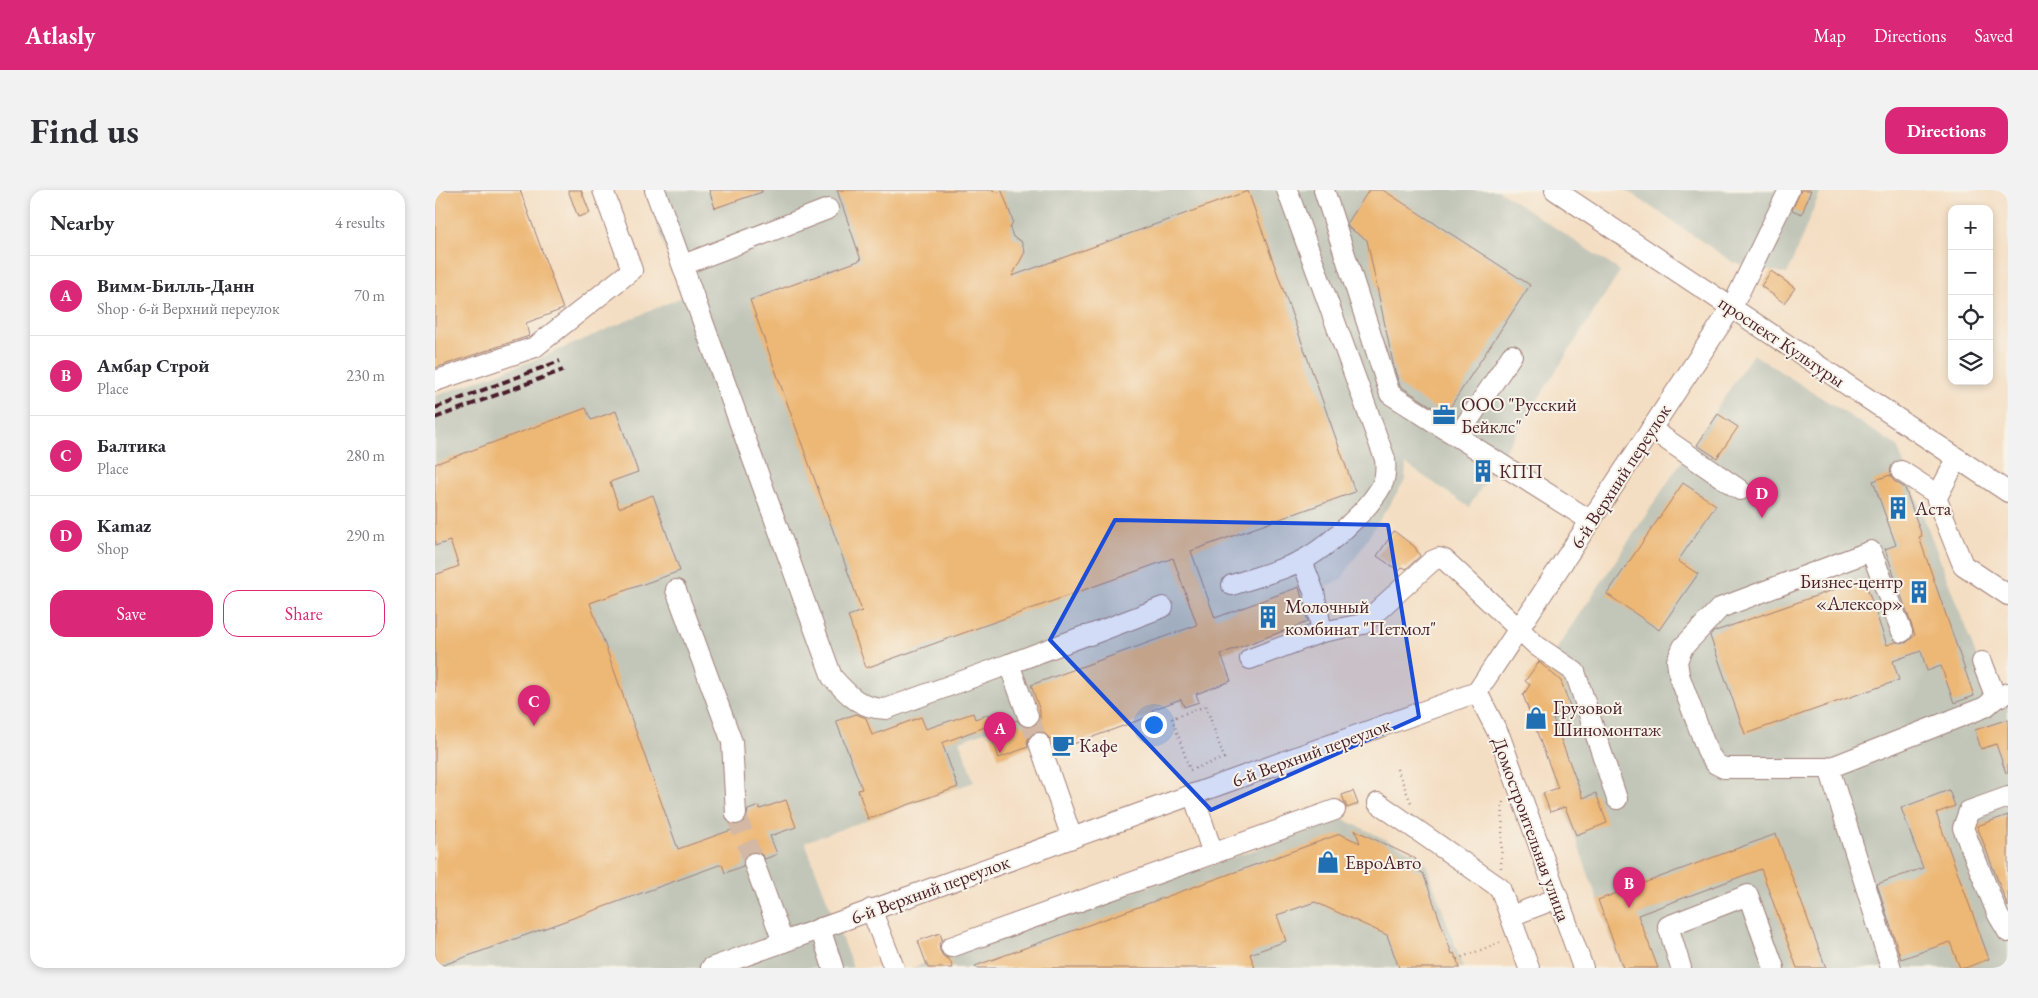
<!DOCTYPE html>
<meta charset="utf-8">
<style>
:root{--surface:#fff;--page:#f2f2f3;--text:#2b2b33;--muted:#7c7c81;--line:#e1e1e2;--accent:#db2777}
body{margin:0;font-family:"EB Garamond",serif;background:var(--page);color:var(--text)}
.controls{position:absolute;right:15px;top:15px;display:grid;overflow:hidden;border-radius:10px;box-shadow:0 2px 8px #0003}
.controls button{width:45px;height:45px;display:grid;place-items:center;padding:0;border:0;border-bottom:1px solid var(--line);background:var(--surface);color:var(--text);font:25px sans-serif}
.you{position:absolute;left:718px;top:534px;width:18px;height:18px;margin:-12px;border:4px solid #fff;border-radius:50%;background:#1a73e8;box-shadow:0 0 0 8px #1a73e833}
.badge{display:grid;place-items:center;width:32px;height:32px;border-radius:50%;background:var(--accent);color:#fff;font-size:16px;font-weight:700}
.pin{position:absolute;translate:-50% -41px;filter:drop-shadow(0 1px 2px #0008)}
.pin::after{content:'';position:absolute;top:26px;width:18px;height:15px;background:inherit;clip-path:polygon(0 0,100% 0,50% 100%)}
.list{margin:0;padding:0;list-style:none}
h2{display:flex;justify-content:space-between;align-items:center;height:65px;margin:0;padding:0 20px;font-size:21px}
h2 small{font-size:16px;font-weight:400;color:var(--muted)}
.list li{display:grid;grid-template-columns:32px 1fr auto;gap:15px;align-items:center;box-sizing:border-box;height:80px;padding:0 20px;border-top:1px solid var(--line)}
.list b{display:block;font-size:19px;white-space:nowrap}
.list p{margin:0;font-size:16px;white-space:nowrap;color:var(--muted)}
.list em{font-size:16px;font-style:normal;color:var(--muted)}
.actions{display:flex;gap:10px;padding:15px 20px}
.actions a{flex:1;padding:11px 0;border:1px solid var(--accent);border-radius:15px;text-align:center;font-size:18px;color:var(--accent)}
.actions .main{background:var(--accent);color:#fff}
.icon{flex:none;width:28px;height:28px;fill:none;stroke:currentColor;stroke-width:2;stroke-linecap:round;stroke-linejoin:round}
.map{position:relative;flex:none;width:1573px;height:778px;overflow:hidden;border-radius:15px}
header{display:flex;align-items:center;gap:30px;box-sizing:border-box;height:70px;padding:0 25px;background:var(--accent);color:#fff}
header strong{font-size:24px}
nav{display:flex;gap:28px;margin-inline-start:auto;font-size:18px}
.intro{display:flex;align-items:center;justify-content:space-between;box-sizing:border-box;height:120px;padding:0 30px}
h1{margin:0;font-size:35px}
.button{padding:12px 22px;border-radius:15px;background:var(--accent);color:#fff;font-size:18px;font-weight:700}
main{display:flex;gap:30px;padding:0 30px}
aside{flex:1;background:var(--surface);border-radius:15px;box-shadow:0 2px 8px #0003}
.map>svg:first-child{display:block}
</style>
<header>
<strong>Atlasly</strong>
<nav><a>Map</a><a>Directions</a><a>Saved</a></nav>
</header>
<div class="intro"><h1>Find us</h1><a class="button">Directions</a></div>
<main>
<aside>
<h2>Nearby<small>4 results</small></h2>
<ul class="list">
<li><span class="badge">A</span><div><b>Вимм-Билль-Данн</b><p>Shop · 6-й Верхний переулок</p></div><em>70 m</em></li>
<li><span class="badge">B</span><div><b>Амбар Строй</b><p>Place</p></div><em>230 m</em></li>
<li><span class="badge">C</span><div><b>Балтика</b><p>Place</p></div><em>280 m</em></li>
<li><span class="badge">D</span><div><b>Kamaz</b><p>Shop</p></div><em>290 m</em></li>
</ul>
<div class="actions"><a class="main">Save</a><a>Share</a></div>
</aside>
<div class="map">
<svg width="1573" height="778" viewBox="0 0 1573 778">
<rect width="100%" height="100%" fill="#f7f3e8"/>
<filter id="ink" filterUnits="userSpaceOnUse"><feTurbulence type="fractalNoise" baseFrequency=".02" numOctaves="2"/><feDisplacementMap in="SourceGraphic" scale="10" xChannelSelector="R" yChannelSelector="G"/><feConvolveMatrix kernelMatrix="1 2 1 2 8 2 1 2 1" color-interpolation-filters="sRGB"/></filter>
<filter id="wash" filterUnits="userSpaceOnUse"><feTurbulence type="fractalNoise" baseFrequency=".0096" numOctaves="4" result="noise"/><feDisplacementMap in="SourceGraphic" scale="20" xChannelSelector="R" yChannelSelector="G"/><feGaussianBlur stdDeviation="1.12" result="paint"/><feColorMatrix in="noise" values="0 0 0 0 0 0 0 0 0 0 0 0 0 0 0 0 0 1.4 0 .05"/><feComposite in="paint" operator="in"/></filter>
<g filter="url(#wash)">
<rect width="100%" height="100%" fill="#f4dec3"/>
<!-- industrial -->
<g fill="#c2c6b9">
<polygon points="210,0 1063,0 1185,81 1034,317 971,274 970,290 906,390 879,402 880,429 798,459 783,454 796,491 762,504 764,512 749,517 746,510 717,520 718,525 622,560 618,548 564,568 554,540 525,551 539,592 370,652 418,778 0,778 0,206 103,169 247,107"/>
<polygon points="1191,0 1386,0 1352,84 1299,73"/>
<polygon points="1318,164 1462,256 1559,513 1573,507 1573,778 1187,778 1090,507"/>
<polygon points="908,629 989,668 1028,778 477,778"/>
</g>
<g id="blocks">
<!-- building -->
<g fill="#edb876">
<polygon points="0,0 85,0 128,119 91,133 94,146 0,178"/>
<polygon points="133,0 146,0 155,23 143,27"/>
<polygon points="274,0 327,0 327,2 280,18"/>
<polygon points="402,0 559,0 560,3 567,1 578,31 575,38 578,47 586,51 590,62 577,86 813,1 920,302 756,361 780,428 864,397 873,432 786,464 796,491 761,504 764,512 749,517 746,509 717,520 718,525 622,560 618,548 615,549 607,541 601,542 595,546 592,551 593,557 564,568 554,540 582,530 586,535 597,537 602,534 605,529 605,521 596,495 762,435 738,368 431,478 413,426 427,421 315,110 426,70"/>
<polygon points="934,0 948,0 1095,95 1010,225 965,196 959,178 932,50 914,38 912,34"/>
<polygon points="1366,0 1376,0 1367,24 1357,20"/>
<polygon points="1336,81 1360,98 1349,113 1326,96"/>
<polygon points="151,218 156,230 181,221 203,282 175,292 184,318 218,305 245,381 155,413 243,659 302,638 301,636 307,634 311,630 313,620 324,616 325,619 351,610 361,637 335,646 342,664 330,669 326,664 315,662 310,666 308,676 290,683 287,674 0,778 0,385 24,376 15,351 0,356 0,274"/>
<polygon points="1283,224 1303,237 1282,268 1262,255"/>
<polygon points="1455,285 1459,291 1470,298 1487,346 1484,347 1539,506 1519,513 1506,476 1492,481 1486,461 1458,471 1464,490 1310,544 1275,446 1278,442 1429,389 1452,455 1461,452 1471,453 1480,445 1450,359 1461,355 1438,291"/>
<polygon points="1248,293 1281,315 1243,371 1263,384 1224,440 1172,404"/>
<polygon points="959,341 980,357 985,366 971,379 968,377 964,381 942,366"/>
<polygon points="1104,472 1126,491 1136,519 1117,526 1148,608 1161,603 1172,633 1141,645 1130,617 1115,622 1108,603 1123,598 1088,505 1095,495 1090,491"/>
<polygon points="538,523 540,529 554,524 558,534 507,553 523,597 433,629 423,600 427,599 401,531 421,524 431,528 437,545 486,527 491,539"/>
<polygon points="1573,529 1573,583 1571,583 1561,554 1546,559 1540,540"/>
<polygon points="1514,600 1520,616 1501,623 1554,769 1530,778 1525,778 1515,752 1466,769 1442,694 1488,678 1466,618"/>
<polygon points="918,601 923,614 912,618 907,605"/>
<polygon points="1573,625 1573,717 1542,636"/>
<polygon points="920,640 981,669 977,678 988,683 1017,764 1019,763 1025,778 964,778 952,745 880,712 842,725 851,751 815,764 820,778 541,778 540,776 905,644 925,653"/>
<polygon points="1341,644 1391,778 1362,778 1326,679 1203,725 1223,778 1188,778 1163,710"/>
<polygon points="505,743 507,749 504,754 505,761 508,766 514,769 518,778 493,778 483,751"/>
</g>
</g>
</g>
<g filter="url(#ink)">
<use href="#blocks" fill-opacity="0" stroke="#9f7e77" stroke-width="1"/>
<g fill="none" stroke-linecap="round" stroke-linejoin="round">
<!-- minor-tunnel -->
<g stroke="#d2b8a5" stroke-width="20" stroke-dasharray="20 10" stroke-linecap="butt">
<polyline points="593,526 604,553"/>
<polyline points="301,624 319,673"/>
</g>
<defs>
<g id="minor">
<path d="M220,0L397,487C413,505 426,519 451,519L574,474"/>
<polyline points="889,0 955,204 1156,331"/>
<polyline points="1120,0 1573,302"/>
<polyline points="248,75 393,19"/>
<polyline points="0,191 100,157 197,80 168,0"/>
<polyline points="1216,239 1305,300"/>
<polyline points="1023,246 1077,165"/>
<polyline points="1522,269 1503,305 1502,310 1528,375 1573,405"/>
<polyline points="1466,281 1503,305"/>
<polyline points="867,371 879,402 887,442"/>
<path d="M797,395C820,387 845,381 866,371C890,359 934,320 947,295C951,287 951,279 950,269L852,0"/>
<polyline points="241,400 297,552 301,624"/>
<polyline points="655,445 728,417"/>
<polyline points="815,469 887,442 928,434 997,371 1004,368 1010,370 1102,456 1140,482 1182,609"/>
<polyline points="1547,472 1561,508"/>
<polyline points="1042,502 1065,547 1148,778"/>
<polyline points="593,526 574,474 649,446"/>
<polyline points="604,553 637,648"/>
<polyline points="1394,578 1289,578 1281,574 1273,563 1244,485 1242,471 1248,457 1285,418 1436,361 1467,442"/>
<polyline points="758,604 778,664"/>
<polyline points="1573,607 1534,621 1528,638 1563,725 1573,742"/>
<polyline points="943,613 1065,698 1094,778"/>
<polyline points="319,673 348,752"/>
<polyline points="436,719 459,778"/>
<polyline points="1076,726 1123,708"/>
<polyline points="385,738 398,778"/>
<polyline points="516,757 900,620"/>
<polyline points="276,778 1042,502 1297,117 1354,0"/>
<polyline points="1246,778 1233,736 1313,705 1339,778"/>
<polyline points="1456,778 1394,578 1550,517 1561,508 1573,503"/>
</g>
</defs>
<!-- minor casing -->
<use href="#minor" stroke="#9f7e77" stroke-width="22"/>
<!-- path -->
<g stroke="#9f7e77" stroke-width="2.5" stroke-dasharray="1 4" stroke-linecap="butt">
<polygon points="771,516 789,568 755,580 737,528"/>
<polyline points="962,579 977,615"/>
<polyline points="1066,678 1068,612"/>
<polyline points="1022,769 1067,752"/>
</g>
<!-- minor -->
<use href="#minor" stroke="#fff" stroke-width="20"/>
<!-- rail -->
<g stroke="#4a1f2b" stroke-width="4" stroke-dasharray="8 4" stroke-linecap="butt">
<polyline points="0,218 125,171"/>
<polyline points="0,228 128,180"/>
</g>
</g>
</g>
<!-- marked area -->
<path fill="#1d4ed8" fill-opacity="0.2" stroke="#1d4ed8" stroke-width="4" stroke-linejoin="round" d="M680,330L953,335L984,527L776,620L615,450Z"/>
<!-- icons -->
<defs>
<symbol id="office-bare" viewBox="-9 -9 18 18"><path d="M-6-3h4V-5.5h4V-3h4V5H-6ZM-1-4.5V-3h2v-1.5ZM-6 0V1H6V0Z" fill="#1f6fb2" stroke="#f7f3e8" stroke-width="2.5" paint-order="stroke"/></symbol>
<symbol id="building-bare" viewBox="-9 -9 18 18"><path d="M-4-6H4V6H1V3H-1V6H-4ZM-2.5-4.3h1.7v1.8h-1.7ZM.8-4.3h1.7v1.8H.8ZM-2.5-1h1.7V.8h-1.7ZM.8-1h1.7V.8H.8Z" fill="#1f6fb2" stroke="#f7f3e8" stroke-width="2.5" paint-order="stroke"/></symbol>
<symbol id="shop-bare" viewBox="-9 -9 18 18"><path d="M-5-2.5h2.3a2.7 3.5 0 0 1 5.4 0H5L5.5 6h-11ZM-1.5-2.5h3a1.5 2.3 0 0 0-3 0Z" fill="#1f6fb2" stroke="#f7f3e8" stroke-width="2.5" paint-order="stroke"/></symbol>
<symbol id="cafe-bare" viewBox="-9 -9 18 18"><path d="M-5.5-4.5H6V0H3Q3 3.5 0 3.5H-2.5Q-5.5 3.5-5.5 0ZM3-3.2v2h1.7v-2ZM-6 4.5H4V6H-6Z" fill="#1f6fb2" stroke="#f7f3e8" stroke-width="2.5" paint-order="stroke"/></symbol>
</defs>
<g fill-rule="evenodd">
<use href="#office-bare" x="993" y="209" width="32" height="32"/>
<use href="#building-bare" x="1032" y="265" width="32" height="32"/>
<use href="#building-bare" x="1447" y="302" width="32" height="32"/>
<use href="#building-bare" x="1468" y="386" width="32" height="32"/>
<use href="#building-bare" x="817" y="411" width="32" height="32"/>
<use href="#shop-bare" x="1085" y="512" width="32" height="32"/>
<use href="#cafe-bare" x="612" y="539" width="32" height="32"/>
<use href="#shop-bare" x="877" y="656" width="32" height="32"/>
</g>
<g text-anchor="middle" stroke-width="4" stroke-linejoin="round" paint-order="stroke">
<!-- street labels -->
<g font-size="19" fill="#4a1f2b" stroke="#f7f3e8">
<text transform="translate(1347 151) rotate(34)" y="7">проспект Культуры</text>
<text transform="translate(1185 286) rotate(-57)" y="7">6-й Верхний переулок</text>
<text transform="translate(876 562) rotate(-20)" y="7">6-й Верхний переулок</text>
<text transform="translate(1097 639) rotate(70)" y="7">Домостроительная улица</text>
<text transform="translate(495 699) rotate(-20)" y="7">6-й Верхний переулок</text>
</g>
<!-- poi labels -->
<g font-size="19" fill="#4a1f2b" stroke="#f7f3e8" text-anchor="start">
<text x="1026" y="221">ООО "Русский<tspan x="1026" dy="22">Бейклс"</tspan></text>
<text x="1064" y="288">КПП</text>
<text x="1480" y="325">Аста</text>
<text x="1468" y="398" text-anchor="end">Бизнес-центр<tspan x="1468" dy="22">«Алексор»</tspan></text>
<text x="850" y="423">Молочный<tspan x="850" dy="22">комбинат "Петмол"</tspan></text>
<text x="1118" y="524">Грузовой<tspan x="1118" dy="22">Шиномонтаж</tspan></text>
<text x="644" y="562">Кафе</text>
<text x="910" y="679">ЕвроАвто</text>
</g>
</g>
</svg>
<div class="controls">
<button>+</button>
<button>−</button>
<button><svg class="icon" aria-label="locate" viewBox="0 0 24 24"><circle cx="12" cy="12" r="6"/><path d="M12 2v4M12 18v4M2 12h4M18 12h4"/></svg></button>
<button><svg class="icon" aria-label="layers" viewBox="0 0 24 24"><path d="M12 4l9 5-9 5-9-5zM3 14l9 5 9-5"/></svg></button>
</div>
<div class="you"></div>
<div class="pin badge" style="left:565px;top:563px">A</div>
<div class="pin badge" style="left:1194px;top:718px">B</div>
<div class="pin badge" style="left:99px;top:536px">C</div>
<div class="pin badge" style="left:1327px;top:328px">D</div>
</div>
</main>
